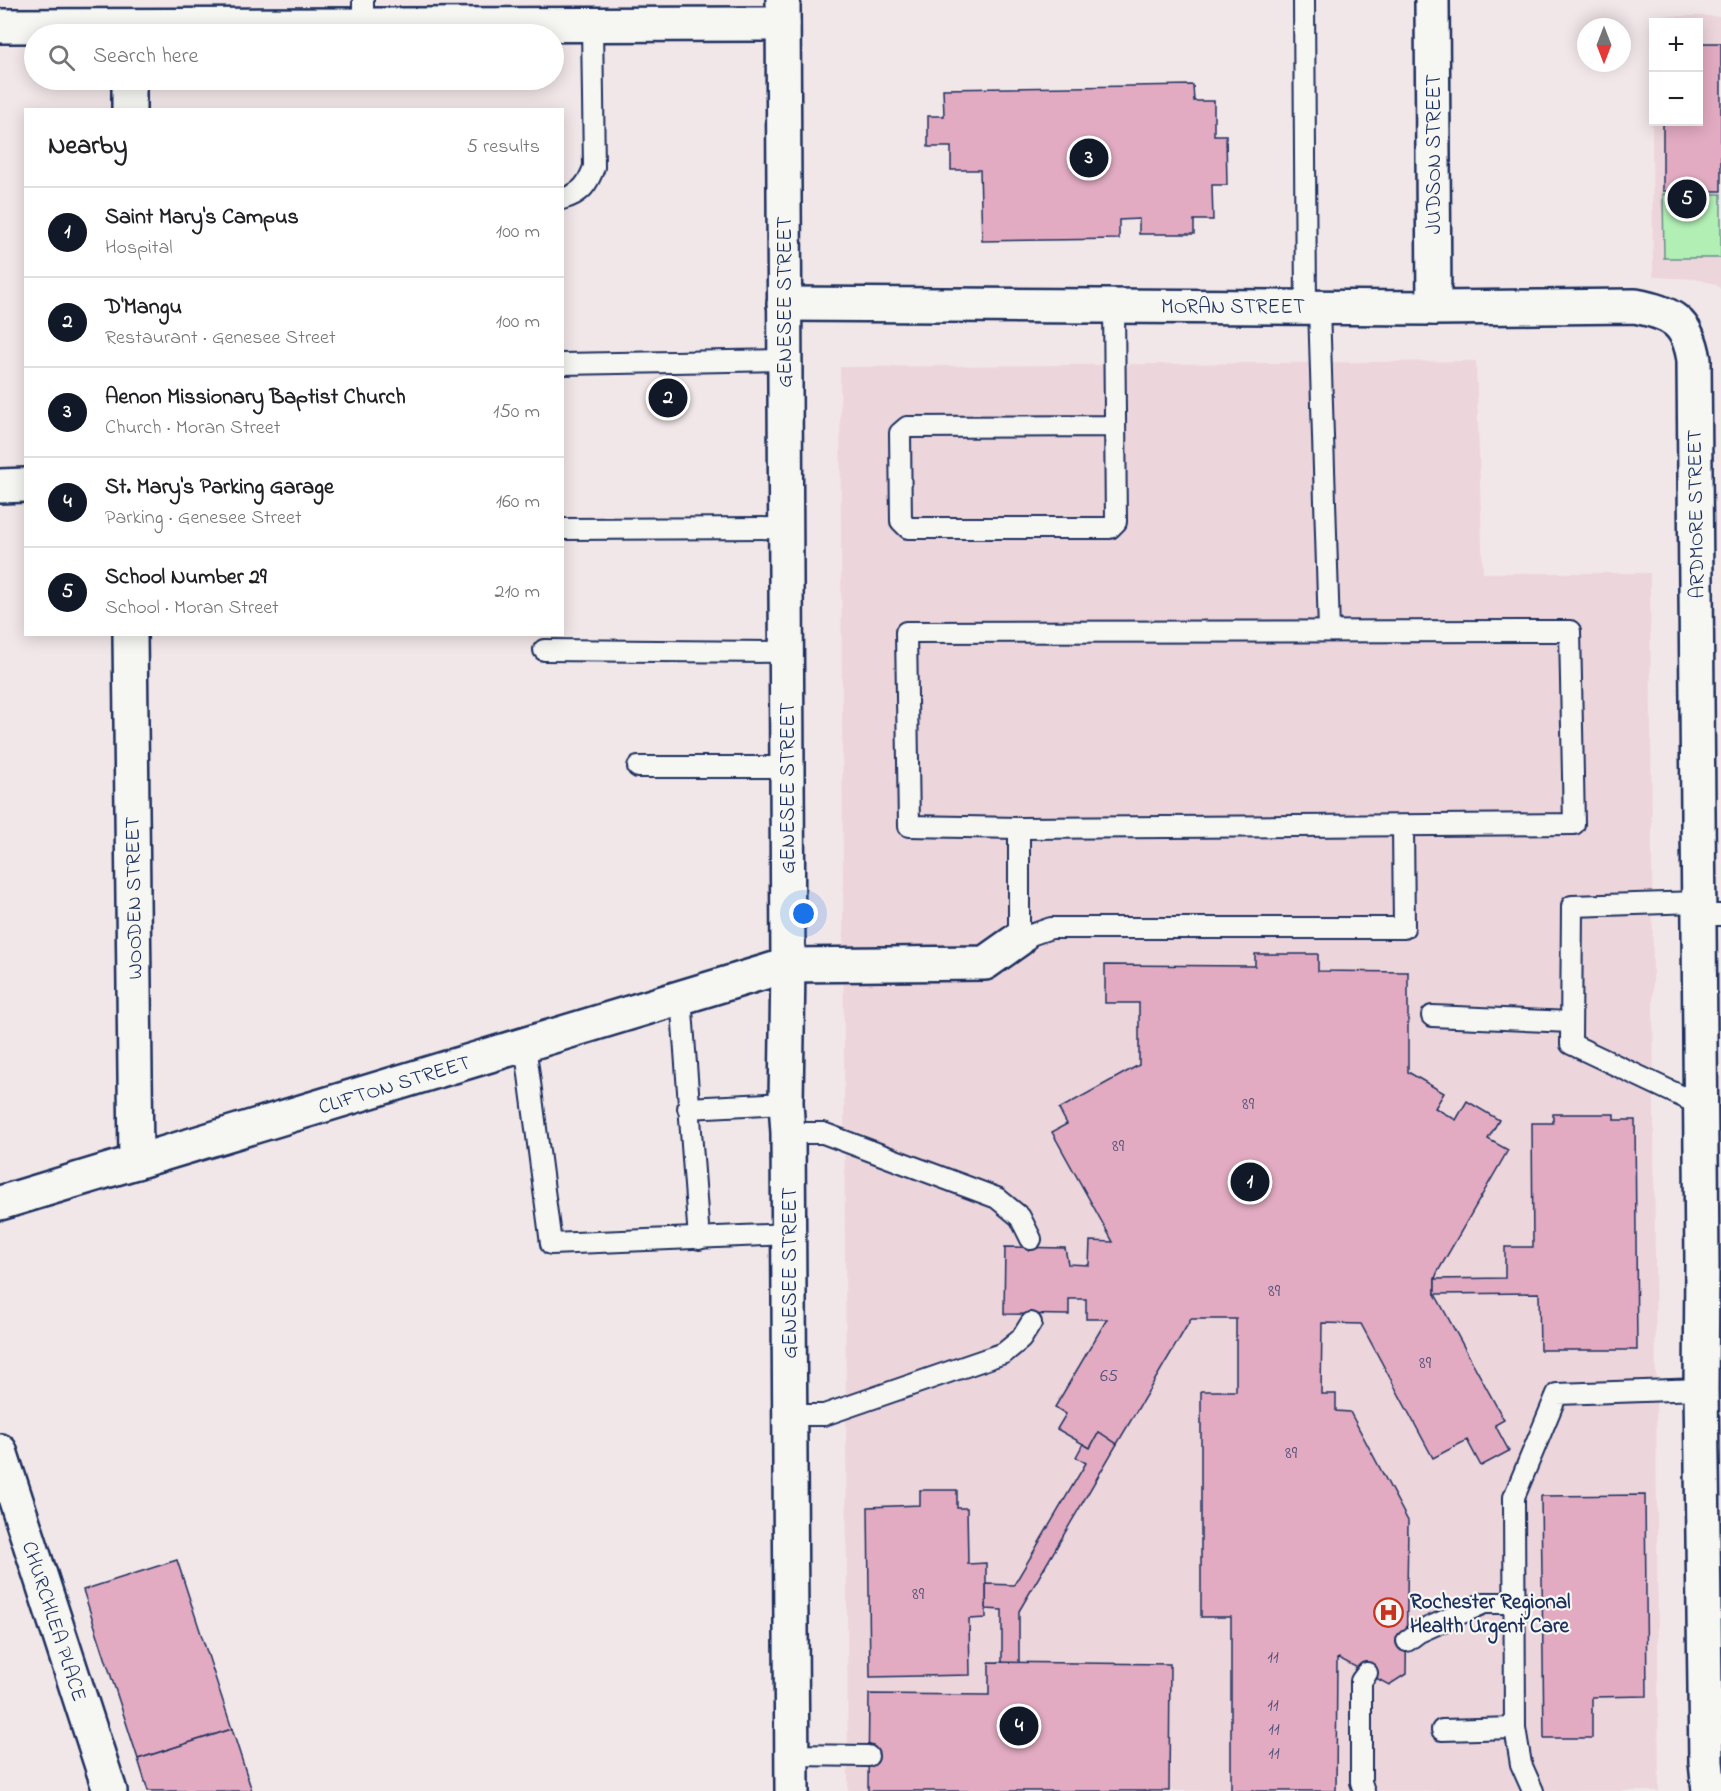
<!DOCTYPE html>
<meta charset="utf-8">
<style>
:root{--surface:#fff;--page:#f6f6f6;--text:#202124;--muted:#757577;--line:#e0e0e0;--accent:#111827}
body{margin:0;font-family:"Indie Flower",sans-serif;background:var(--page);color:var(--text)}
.controls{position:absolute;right:18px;top:18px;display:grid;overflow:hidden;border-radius:0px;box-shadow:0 3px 15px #0003}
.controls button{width:54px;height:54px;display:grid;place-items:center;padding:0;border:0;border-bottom:2px solid var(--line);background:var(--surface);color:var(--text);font:30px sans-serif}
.compass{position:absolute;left:1577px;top:18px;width:54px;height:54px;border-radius:50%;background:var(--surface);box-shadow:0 3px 15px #0003;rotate:180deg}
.you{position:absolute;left:804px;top:914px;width:21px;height:21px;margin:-15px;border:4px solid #fff;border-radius:50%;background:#1a73e8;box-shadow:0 0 0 9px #1a73e833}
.badge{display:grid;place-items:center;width:39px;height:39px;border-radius:50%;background:var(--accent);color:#fff;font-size:20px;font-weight:700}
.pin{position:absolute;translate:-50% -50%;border:3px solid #fff;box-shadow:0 2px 6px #0006}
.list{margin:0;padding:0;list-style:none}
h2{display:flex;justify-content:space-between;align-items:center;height:78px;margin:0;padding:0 24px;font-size:26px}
h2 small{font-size:20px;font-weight:400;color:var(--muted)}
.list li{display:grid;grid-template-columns:39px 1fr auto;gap:18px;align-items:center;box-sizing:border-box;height:90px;padding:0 24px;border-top:2px solid var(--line)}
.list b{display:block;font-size:22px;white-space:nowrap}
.list p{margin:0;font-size:20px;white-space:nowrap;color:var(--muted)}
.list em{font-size:20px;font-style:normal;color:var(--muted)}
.icon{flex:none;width:33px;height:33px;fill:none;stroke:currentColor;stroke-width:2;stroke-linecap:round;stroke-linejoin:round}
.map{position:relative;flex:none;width:1721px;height:1791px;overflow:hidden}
.search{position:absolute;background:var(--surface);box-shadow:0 3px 15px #0003;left:24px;top:24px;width:540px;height:66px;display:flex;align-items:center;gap:15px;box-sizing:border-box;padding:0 21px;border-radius:33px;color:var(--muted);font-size:22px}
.panel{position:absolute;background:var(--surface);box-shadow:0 3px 15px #0003;left:24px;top:108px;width:540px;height:528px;border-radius:0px}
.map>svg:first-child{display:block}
</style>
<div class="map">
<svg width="1721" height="1791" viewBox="0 0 1721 1791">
<rect width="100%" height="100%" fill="#f2e7e8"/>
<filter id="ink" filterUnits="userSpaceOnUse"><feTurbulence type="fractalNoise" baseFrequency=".0167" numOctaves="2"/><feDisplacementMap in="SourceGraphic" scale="12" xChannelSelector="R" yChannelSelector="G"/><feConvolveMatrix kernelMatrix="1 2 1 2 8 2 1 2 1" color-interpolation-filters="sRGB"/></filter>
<g filter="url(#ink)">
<!-- built -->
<g fill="#edd5dc" fill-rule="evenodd">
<path d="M1651,16H1721V289L1715,284L1696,279L1653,277ZM1654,22H1698V122H1654Z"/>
<polygon points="1476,361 1483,573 1650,573 1659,1791 848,1791 840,367"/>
</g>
<!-- green -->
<polygon fill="#b2efb5" stroke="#668f8a" stroke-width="1.5" points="1663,194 1721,194 1721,258 1664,258"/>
<!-- building -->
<g fill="#e2abc1" stroke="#1b2f5e" stroke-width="1.5">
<polygon points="1698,43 1721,43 1721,191 1663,191 1663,122 1698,122"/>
<polygon points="1193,85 1194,101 1214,101 1214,135 1226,135 1227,185 1212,185 1213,220 1194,220 1194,234 1139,234 1139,219 1119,220 1119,239 982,241 980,170 951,170 951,147 928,147 928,116 944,116 943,89"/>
<polygon points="1255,954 1318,954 1318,971 1408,972 1408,1072 1444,1093 1435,1108 1456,1120 1467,1101 1499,1120 1488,1139 1508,1150 1437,1273 1435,1279 1435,1294 1504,1420 1495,1425 1509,1451 1481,1466 1467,1440 1433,1458 1361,1324 1322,1323 1321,1394 1336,1394 1336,1411 1350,1412 1408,1521 1406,1674 1389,1685 1339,1658 1337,1659 1336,1791 1231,1791 1231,1617 1201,1617 1201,1391 1236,1391 1236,1319 1191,1319 1117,1444 1099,1432 1090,1448 1057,1429 1066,1414 1055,1407 1107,1319 1086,1319 1086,1299 1069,1299 1069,1315 1004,1314 1005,1247 1065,1248 1068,1264 1089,1265 1090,1241 1113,1242 1052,1132 1067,1124 1059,1109 1139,1065 1139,1003 1105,1003 1105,965 1255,966"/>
<polygon points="1553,1114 1614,1114 1614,1120 1635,1120 1637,1350 1540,1350 1539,1293 1435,1294 1435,1279 1505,1278 1505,1247 1533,1247 1532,1123 1553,1123"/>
<polygon points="1099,1432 1117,1444 1019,1611 1019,1663 1002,1663 1002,1610 986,1609 986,1584 1014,1585 1086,1463 1076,1457 1083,1444 1090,1448"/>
<polygon points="920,1490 957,1490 957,1508 967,1508 968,1564 986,1563 986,1618 969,1619 970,1675 870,1677 868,1507 920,1505"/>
<polygon points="1645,1495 1647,1696 1592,1697 1592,1738 1544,1738 1541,1496"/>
<polygon points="177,1560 232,1729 138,1759 83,1590"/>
<polygon points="989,1662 1170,1664 1169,1791 868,1791 869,1694 989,1695"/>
<polygon points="232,1729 252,1791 148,1791 138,1759"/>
</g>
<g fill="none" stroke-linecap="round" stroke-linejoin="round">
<defs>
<g id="service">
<polyline points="1304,0 1306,307"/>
<polyline points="363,25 363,0"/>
<path d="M562,199C581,194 588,184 594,167L592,25"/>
<polyline points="1114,306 1116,522 1110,528 908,528 901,521 900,433 907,427 1115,426"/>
<polyline points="1319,307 1329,631"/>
<polyline points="562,364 784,360"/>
<polyline points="562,529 785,528"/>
<polygon points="1570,631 1574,824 1019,828 909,826 906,632"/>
<polyline points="544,650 786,652"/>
<polyline points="638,767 787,767"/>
<polyline points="1019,828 1019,939 1051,928 1404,928 1403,826"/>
<polyline points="1698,902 1572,906 1571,1044 1700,1105"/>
<polyline points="1698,915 1721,915"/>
<polyline points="681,997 699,1239"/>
<polyline points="1432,1016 1571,1022"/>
<polyline points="525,1044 551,1244 789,1234"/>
<polyline points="688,1108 786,1103"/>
<polyline points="788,1133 823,1133 997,1198 1020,1217 1031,1239"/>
<polyline points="790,1415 824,1415 1004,1353 1021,1339 1031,1323"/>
<polyline points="1407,1641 1419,1632 1484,1603 1515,1603"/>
<polyline points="1442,1730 1515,1728"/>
<polyline points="791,1755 868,1756"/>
<polyline points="1364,1791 1361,1782 1361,1681 1367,1673"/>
<polyline points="1533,1791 1521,1764 1515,1728 1514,1497 1557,1394 1701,1389"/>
</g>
<g id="minor">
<polyline points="1432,0 1434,308"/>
<polyline points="129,80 129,110"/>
<path d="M784,304L1434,308L1635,306C1671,313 1688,321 1694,360L1702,1265L1701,1389L1706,1762L1709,1791"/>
<polyline points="0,486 26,485"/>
<polyline points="130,634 136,1162"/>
<polyline points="0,1203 788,965 985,963 1019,939"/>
<polyline points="0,1451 110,1791"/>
</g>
<polyline id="tertiary" points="0,26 783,24"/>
<polyline id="primary" points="783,0 788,965 786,1103 788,1133 792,1791"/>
</defs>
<!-- service casing -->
<use href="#service" stroke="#1b2f5e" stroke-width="24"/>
<!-- minor casing -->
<use href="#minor" stroke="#1b2f5e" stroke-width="38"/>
<!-- tertiary casing -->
<use href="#tertiary" stroke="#1b2f5e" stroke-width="38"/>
<!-- primary casing -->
<use href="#primary" stroke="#1b2f5e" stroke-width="38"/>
<!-- service -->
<use href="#service" stroke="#f6f6f2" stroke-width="20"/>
<!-- minor -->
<use href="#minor" stroke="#f6f6f2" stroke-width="33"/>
<!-- tertiary -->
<use href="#tertiary" stroke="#f6f6f2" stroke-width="33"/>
<!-- primary -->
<use href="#primary" stroke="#f6f6f2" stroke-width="33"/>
</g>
</g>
<!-- icons -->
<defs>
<symbol id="hospital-ring" viewBox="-11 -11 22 22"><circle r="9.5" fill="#f6f6f2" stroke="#c8321e" stroke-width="1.5"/><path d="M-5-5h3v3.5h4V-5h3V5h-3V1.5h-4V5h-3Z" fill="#c8321e"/></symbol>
</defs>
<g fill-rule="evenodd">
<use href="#hospital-ring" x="1372" y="1596" width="33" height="33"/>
</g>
<g text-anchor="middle" stroke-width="4.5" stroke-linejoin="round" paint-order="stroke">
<!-- number labels -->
<g font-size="18" fill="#4d4e77">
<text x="1248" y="1109">89</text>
<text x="1118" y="1151">89</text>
<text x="1274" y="1296">89</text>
<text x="1425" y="1368">89</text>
<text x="1109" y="1381">65</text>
<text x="1291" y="1458">89</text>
<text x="918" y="1599">89</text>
<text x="1273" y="1662">11</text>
<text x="1273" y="1710">11</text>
<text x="1274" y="1734">11</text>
<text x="1274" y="1758">11</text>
</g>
<!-- street labels -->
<g font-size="21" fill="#1b2f5e" stroke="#f6f6f2">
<text transform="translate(1433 154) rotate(-90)" y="7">JUDSON STREET</text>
<text transform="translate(784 302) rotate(-90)" y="7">GENESEE STREET</text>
<text x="1233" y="313">MORAN STREET</text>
<text transform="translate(1695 514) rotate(-91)" y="7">ARDMORE STREET</text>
<text transform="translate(787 788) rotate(-90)" y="7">GENESEE STREET</text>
<text transform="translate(133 898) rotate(-91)" y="7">WOODEN STREET</text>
<text transform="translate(394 1084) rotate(-17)" y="7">CLIFTON STREET</text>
<text transform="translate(789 1273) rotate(-90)" y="7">GENESEE STREET</text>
<text transform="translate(55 1621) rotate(72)" y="7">CHURCHLEA PLACE</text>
</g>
<!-- poi labels -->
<g font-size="21" font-weight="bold" fill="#1b2f5e" stroke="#f6f6f2" text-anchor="start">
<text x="1410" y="1608">Rochester Regional<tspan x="1410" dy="24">Health Urgent Care</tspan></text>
</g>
</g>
</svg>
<div class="controls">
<button>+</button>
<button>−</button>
</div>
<svg class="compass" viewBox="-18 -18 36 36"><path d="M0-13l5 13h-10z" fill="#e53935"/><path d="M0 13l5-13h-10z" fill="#757577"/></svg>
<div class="you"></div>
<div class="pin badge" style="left:1250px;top:1182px">1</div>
<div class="pin badge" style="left:668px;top:398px">2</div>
<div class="pin badge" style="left:1089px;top:158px">3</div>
<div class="pin badge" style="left:1019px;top:1726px">4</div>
<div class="pin badge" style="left:1687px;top:199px">5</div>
<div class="search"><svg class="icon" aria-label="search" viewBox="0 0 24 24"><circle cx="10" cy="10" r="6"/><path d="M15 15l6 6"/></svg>Search here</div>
<section class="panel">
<h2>Nearby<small>5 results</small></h2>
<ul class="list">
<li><span class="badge">1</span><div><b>Saint Mary's Campus</b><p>Hospital</p></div><em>100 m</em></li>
<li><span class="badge">2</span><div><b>D'Mangu</b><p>Restaurant · Genesee Street</p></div><em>100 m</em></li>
<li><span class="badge">3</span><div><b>Aenon Missionary Baptist Church</b><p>Church · Moran Street</p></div><em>150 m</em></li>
<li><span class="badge">4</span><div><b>St. Mary's Parking Garage</b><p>Parking · Genesee Street</p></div><em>160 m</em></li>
<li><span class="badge">5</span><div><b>School Number 29</b><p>School · Moran Street</p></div><em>210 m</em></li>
</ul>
</section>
</div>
